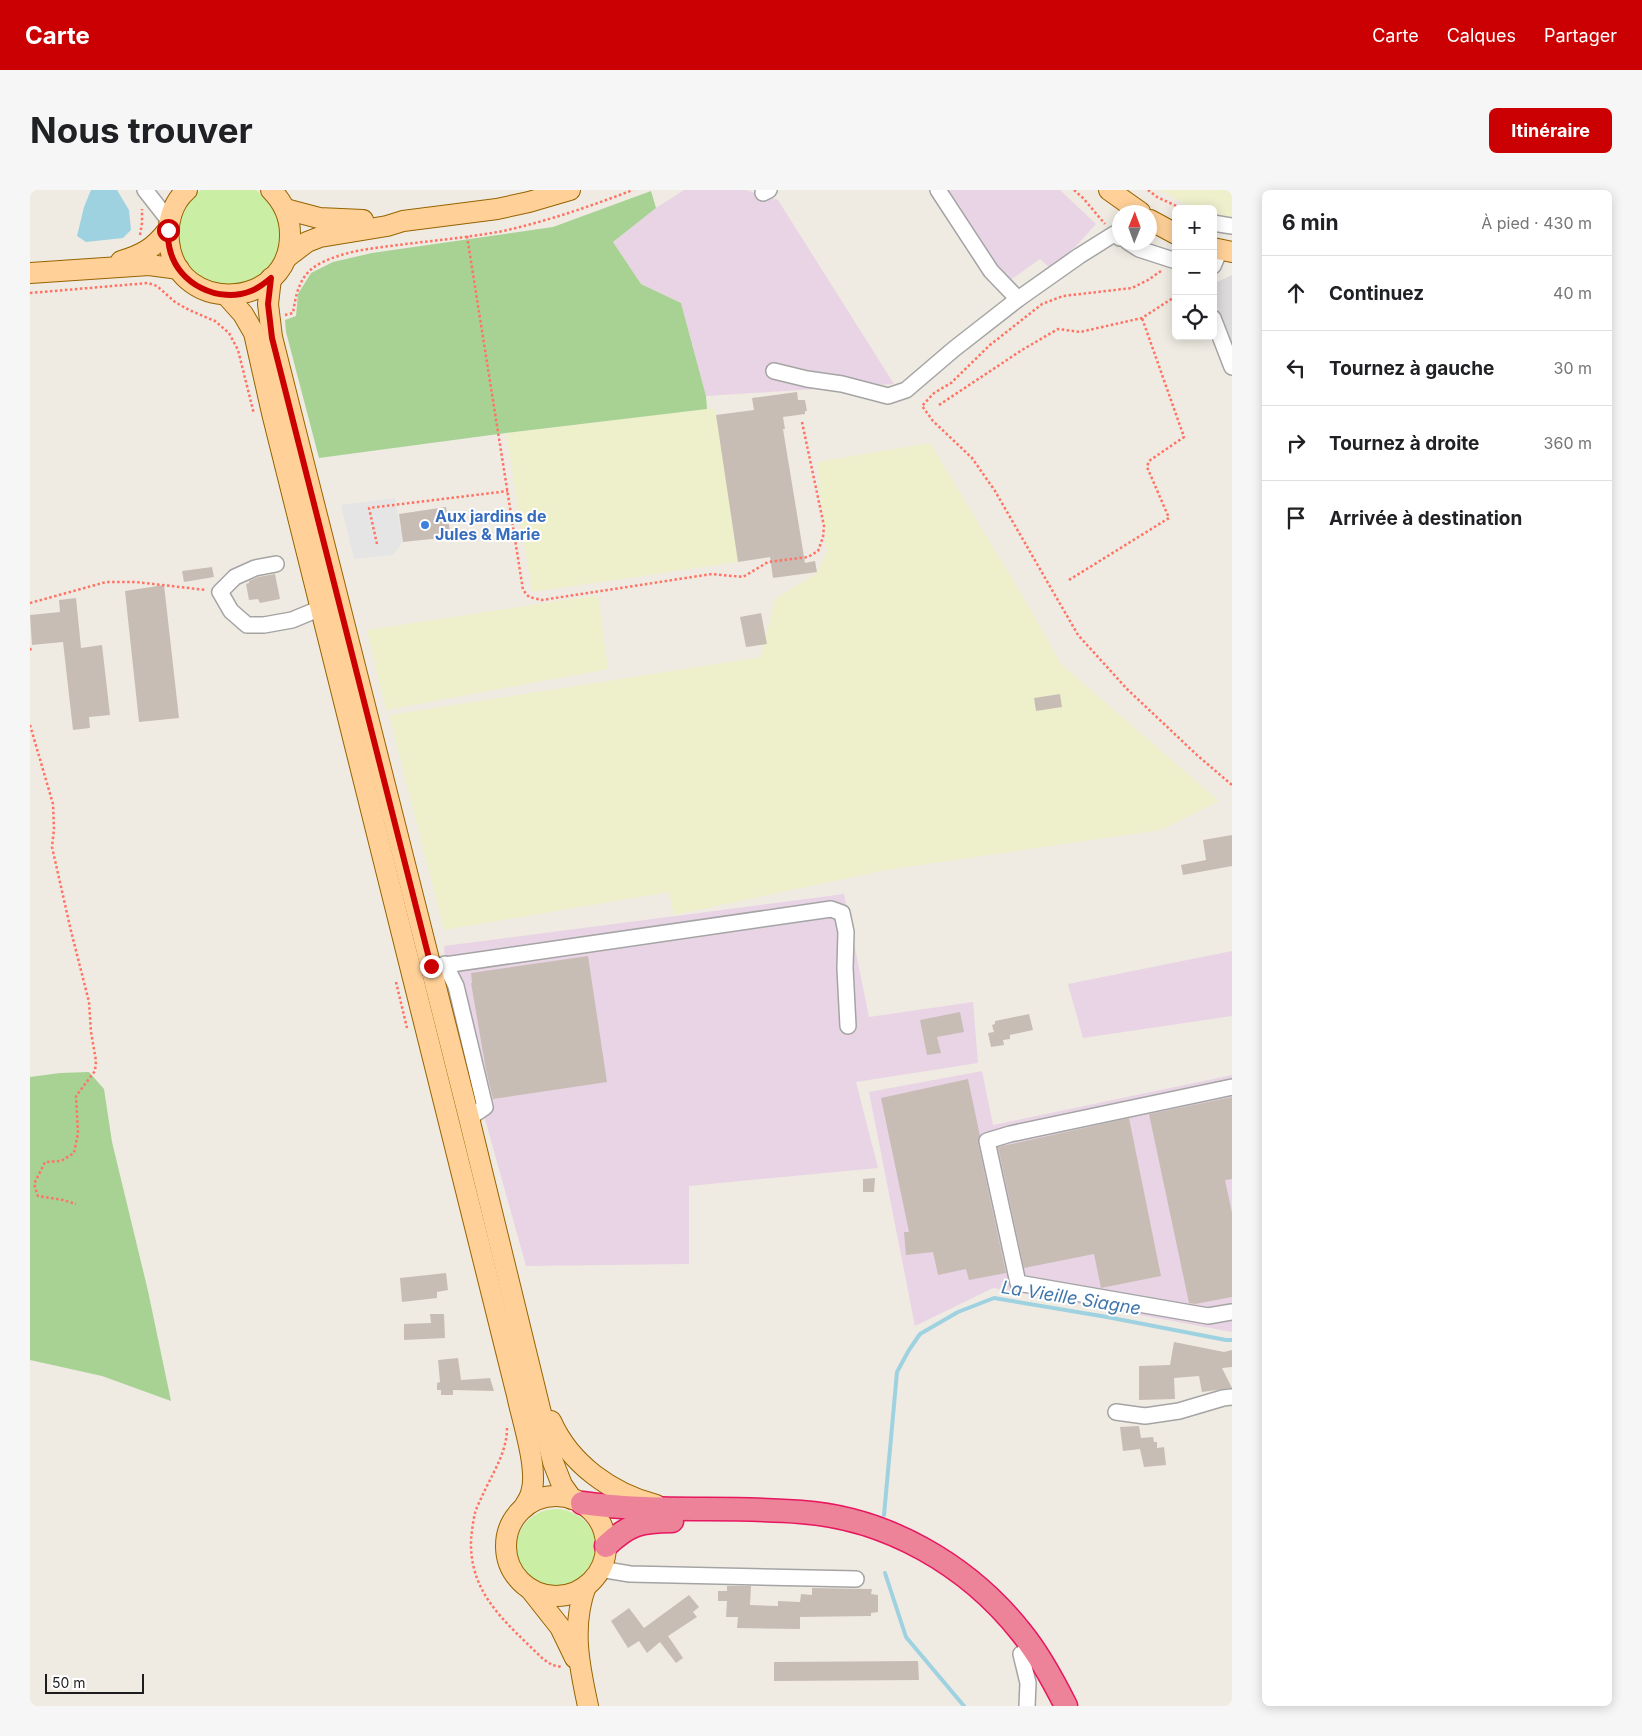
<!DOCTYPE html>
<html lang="fr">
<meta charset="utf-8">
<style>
:root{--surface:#fff;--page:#f6f6f6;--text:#202124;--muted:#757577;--line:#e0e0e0;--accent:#cb0002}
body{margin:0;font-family:Inter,sans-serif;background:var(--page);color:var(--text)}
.controls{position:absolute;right:15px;top:15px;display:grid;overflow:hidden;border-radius:8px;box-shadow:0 2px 12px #0003}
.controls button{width:45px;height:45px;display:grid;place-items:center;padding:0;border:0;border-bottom:1px solid var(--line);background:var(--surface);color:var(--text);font:25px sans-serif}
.compass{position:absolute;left:1082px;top:15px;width:45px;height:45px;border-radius:50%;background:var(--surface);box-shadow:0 2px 12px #0003;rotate:1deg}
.scale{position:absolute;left:15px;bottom:12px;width:99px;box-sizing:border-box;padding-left:5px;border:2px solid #1d1d1d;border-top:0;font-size:14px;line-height:18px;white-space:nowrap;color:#1d1d1d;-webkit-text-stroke:4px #fff;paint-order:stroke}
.stop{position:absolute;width:15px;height:15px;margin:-11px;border:4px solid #cb0002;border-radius:50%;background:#fff}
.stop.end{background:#cb0002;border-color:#fff;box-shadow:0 1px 5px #0008}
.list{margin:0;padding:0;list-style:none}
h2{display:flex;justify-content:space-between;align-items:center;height:65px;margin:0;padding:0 20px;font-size:21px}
h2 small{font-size:16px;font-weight:400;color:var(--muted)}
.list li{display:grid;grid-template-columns:32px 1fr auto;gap:15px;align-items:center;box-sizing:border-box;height:75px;padding:0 20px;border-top:1px solid var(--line)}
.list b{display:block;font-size:19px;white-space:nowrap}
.list em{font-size:16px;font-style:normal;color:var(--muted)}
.icon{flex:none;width:28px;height:28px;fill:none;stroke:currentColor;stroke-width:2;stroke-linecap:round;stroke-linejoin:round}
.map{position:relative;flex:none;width:1202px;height:1516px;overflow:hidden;border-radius:8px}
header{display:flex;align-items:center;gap:30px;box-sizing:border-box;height:70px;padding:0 25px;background:var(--accent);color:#fff}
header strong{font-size:24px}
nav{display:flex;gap:28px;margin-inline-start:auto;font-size:18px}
.intro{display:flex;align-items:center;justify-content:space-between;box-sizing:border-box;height:120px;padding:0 30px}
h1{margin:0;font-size:35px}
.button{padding:12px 22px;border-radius:8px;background:var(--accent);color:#fff;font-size:18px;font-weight:700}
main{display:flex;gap:30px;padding:0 30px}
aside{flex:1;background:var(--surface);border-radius:8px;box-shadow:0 2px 12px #0003}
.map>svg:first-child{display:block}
</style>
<header>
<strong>Carte</strong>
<nav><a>Carte</a><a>Calques</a><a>Partager</a></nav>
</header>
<div class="intro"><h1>Nous trouver</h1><a class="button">Itinéraire</a></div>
<main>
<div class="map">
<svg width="1202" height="1516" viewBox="0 0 1202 1516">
<rect width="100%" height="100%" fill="#efebe2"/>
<!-- residential -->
<polygon fill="#dcdada" points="1202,85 1202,156 1183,107 1183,94"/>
<!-- industrial -->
<g fill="#e9d4e5">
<polygon points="654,0 716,0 748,10 864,194 676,206 651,113 611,94 583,52 626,18"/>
<polygon points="914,0 1030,0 1066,34 1047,55 1021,79 1010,69 979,91 959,70"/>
<polygon points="814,704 839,827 943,812 948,873 826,892 848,978 659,996 659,1074 496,1076 417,793 414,756"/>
<polygon points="1202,761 1202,826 1053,848 1038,794"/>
<polygon points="952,881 963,935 1202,885 1202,1142 963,1098 885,1136 839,902"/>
</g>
<!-- farmland -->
<g fill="#eef0cc">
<polygon points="1130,0 1202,0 1202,30 1183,24 1183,19 1161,17"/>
<polygon points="677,219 684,219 687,226 708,372 502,402 476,243"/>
<polygon points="900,253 1001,420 1031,474 1189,611 1131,640 856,680 644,725 639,702 414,740 359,525 731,467 745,409 787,383 797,361 787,272"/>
<polygon points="568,405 578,479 356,520 337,440"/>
</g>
<!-- grass -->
<g fill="#c9eea4">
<polygon points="171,0 226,0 242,14 249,30 251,48 248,65 239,79 226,90 193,98 162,84 146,55 151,21 162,6"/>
<circle cx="526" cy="1359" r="40"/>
</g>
<!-- forest -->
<g fill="#a7d294">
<polygon points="621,1 626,18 583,52 611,94 651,113 676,206 677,219 476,243 289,268 256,142 255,130 266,126 268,104 281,83 303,72 342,63 523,37"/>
<polygon points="59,882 74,899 82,952 118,1101 141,1211 72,1186 0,1170 0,887 30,883"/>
</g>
<!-- parking -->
<polygon fill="#e5e5e5" points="365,308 373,352 363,365 324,369 311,315"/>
<!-- water -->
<polygon fill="#9fd2e1" points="61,0 87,0 99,20 101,40 93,48 56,52 47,46 54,17"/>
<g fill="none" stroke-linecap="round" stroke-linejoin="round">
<!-- stream -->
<g stroke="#9fd2e1" stroke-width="4">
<polyline points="854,1325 867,1182 879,1160 890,1144 928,1122 964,1108 1077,1127 1196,1150 1202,1150"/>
<polyline points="855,1383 876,1447 934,1516"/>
</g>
</g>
<!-- building -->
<g fill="#c8bdb5">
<polygon points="767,202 768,210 775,210 777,221 775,221 775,224 753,227 755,239 753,239 775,373 785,371 787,382 743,388 740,367 708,372 686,225 724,220 722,208"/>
<polygon points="416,317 421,347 373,352 369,324"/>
<polygon points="182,377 184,387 154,392 152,381"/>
<polygon points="245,384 250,409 230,413 228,409 219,410 216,394 219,393 219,391 228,387"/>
<polygon points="134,395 149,528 109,532 95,401"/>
<polygon points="46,408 51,458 72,455 80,525 59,527 60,538 43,540 33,452 2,455 0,425 30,422 29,410"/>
<polygon points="731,423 737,454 716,457 710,427"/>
<polygon points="1030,504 1032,517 1006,521 1004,508"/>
<polygon points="1202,645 1202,676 1153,685 1151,675 1176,670 1173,650"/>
<polygon points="558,766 577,892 463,909 456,880 441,793 442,793 441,783"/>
<polygon points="930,822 934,842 907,847 911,863 897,865 890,830"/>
<polygon points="999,824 1003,840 980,845 980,849 973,850 974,855 961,857 958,843 964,842 962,835 965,834 965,831"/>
<polygon points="938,889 950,946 948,953 976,1083 939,1090 936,1079 908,1085 903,1062 876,1065 874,1042 879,1042 851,908"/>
<polygon points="1202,907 1202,989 1195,990 1202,1023 1202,1107 1165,1114 1159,1113 1119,924"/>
<polygon points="1099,928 1131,1086 1071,1098 1064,1064 994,1078 968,957"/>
<polygon points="845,988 844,1002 833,1002 833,989"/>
<polygon points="416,1083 418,1100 407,1102 407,1108 372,1112 370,1088"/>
<polygon points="400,1124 414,1124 415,1148 374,1150 374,1134 401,1133"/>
<polygon points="1144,1152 1194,1162 1202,1160 1202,1177 1192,1178 1202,1198 1172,1202 1169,1186 1144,1188 1145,1209 1109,1210 1109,1176 1140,1175"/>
<polygon points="428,1168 431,1190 460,1188 464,1201 423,1200 423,1205 411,1205 411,1200 407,1200 407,1193 410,1192 408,1170"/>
<polygon points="1109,1236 1111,1248 1123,1247 1124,1252 1127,1252 1127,1258 1134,1257 1136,1275 1114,1277 1110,1259 1093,1261 1090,1237"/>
<polygon points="697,1396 721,1396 720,1415 748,1416 748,1411 770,1412 771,1404 782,1405 782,1398 842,1399 841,1404 848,1405 848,1422 841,1423 841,1426 770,1427 770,1439 707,1438 708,1427 696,1427 697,1411 688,1411 688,1401 697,1401"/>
<polygon points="659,1405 669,1417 663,1422 667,1427 638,1446 653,1468 646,1473 630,1452 617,1463 609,1451 598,1458 581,1431 599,1418 614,1438"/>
<polygon points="888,1471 889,1490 744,1491 744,1472"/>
</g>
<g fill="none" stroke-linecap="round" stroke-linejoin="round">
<defs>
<g id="minor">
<polyline points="115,0 140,32"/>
<polyline points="908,0 961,81 988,109"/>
<polyline points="733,3 739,0"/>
<polyline points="1183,33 1202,36"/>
<polyline points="1098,52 1109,59 1146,71"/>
<polyline points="1183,76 1190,60"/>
<polyline points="1183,128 1202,177"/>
<polyline points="744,181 777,189 812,194 858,206 876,200 924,159 988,109 1049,66 1084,44 1090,48"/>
<polyline points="246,374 225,378 205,387 190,402 201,421 217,435 234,435 262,430 291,418"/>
<polyline points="415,774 426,796 455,917 439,928"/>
<polyline points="401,777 801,719 812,723 816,742 815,778 818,836"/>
<polyline points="1202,897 980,944 957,951 988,1093 1178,1126 1202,1122"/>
<polyline points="1086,1222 1115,1226 1149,1221 1193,1208 1202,1207"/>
<polyline points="570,1379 600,1384 826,1389"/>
<polyline points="991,1464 998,1493 997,1516"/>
</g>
<g id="major">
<path d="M157,0C142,13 137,33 139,52C147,126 261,120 260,44C260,27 253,12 241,0"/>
<polyline points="1079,0 1110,22"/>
<polyline points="255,19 289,28 333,30"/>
<polyline points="1120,30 1146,44"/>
<polyline points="1183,58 1202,62"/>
<polyline points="256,68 277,52 290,47 357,36 373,31 467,19 499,12 540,0"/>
<path d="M91,71C112,65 124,58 137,41"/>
<polyline points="0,83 119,75 149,79"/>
<polyline points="241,88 238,114 242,147 439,928 523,1272 532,1295 542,1309"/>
<path d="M196,105L213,124L224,143L242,223L487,1205C492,1230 509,1280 501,1303C500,1308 496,1313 494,1317"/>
<path d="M521,1231C540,1274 581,1303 626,1315"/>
<circle cx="526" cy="1356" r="50"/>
<path d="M556,1396C541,1436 549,1475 558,1516"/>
<polyline points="500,1399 530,1437 545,1468"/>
</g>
<g id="highway">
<path d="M552,1313C624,1323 698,1316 771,1322C857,1328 938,1375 991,1442C1009,1464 1023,1490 1036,1516"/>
<path d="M576,1356C599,1334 611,1331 642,1331"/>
</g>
</defs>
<!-- minor casing -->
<use href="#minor" stroke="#a4a4a4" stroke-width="18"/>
<!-- major casing -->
<use href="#major" stroke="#976300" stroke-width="22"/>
<!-- highway casing -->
<use href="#highway" stroke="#e7165f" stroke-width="25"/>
<!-- path -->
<g stroke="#ff7264" stroke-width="2.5" stroke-dasharray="2.5 2.5" stroke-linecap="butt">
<polyline points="1044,0 1053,8 1075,34"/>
<polyline points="1118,0 1127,7 1153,19"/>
<polyline points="110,45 112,33 112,19"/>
<polyline points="437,46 493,400 499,407 512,410 682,384 713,387 738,372 778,367 788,361 793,347 794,336 772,232"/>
<polyline points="1131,81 1118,90 1102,98 1033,106 1012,114 960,155 921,193 904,203 892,216 903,231 942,268 965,301 1048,445 1097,499 1168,566 1202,595"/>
<polyline points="0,103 118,93 127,96 145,112 159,120 185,131 199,143 208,160 224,224"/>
<path d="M255,125L263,123C266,103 270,83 291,73C312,62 337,59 360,56C398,51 436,48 473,41C518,31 561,16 603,0"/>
<polyline points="909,215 992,160 1028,139 1050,142 1112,128 1146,106"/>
<polyline points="347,354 339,318 478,301"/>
<polyline points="1039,390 1139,328 1117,277 1119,271 1154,247 1112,128"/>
<polyline points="0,413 76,392 106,392 176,400"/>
<polyline points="0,458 1,461"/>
<polyline points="0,535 23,614 24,639 22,657 41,741 59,812 61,842 66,871 65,881 46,906 48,943 44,963 31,971 15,972 4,994 8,1006 33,1010 46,1014"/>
<polyline points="366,792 377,838"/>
<path d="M477,1238C477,1261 464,1281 454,1302C451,1309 447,1316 445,1323C443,1331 442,1341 441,1349C439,1405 477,1433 513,1469L522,1475L532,1477"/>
</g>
<!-- minor -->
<use href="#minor" stroke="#fff" stroke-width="15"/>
<!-- major -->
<use href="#major" stroke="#ffd198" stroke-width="20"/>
<!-- highway -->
<use href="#highway" stroke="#ed8398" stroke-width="22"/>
</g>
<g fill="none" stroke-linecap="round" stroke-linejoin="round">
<!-- route -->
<path stroke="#cb0002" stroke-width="6" d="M138,40C138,47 138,54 140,60C148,94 189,114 221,101C229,98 235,93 241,88L238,114L242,148L401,776"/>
</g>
<!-- markers -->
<circle fill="#3f7fe0" stroke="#fff" stroke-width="2" cx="395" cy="335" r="5"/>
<g text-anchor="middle" stroke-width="4" stroke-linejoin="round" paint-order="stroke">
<!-- shop labels -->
<g font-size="16" font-weight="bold" fill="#366cbe" stroke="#fff" text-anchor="start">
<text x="405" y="332">Aux jardins de<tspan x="405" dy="18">Jules &amp; Marie</tspan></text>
</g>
<!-- water labels -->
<g font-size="18" font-style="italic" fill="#4077ac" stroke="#fff">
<text transform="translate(1041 1108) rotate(9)" y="6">La Vieille Siagne</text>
</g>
</g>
</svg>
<div class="controls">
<button>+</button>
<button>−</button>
<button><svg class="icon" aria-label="locate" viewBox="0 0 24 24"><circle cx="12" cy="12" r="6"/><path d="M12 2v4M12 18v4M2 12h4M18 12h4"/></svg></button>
</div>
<svg class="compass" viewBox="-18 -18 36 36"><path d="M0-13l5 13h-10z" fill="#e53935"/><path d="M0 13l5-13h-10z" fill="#757577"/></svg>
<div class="scale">50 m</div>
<div class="stop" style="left:138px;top:40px"></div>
<div class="stop end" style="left:401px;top:776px"></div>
</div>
<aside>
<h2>6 min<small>À pied · 430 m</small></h2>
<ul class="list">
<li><svg class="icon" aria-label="ahead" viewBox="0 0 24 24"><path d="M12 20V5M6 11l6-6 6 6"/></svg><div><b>Continuez</b></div><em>40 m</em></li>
<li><svg class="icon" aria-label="left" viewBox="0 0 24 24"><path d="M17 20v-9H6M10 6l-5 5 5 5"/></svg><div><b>Tournez à gauche</b></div><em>30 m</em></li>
<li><svg class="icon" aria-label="right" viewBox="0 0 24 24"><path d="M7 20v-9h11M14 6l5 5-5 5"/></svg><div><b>Tournez à droite</b></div><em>360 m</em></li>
<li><svg class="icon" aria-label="arrive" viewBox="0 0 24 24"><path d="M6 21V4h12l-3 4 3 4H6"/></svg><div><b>Arrivée à destination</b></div></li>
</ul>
</aside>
</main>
